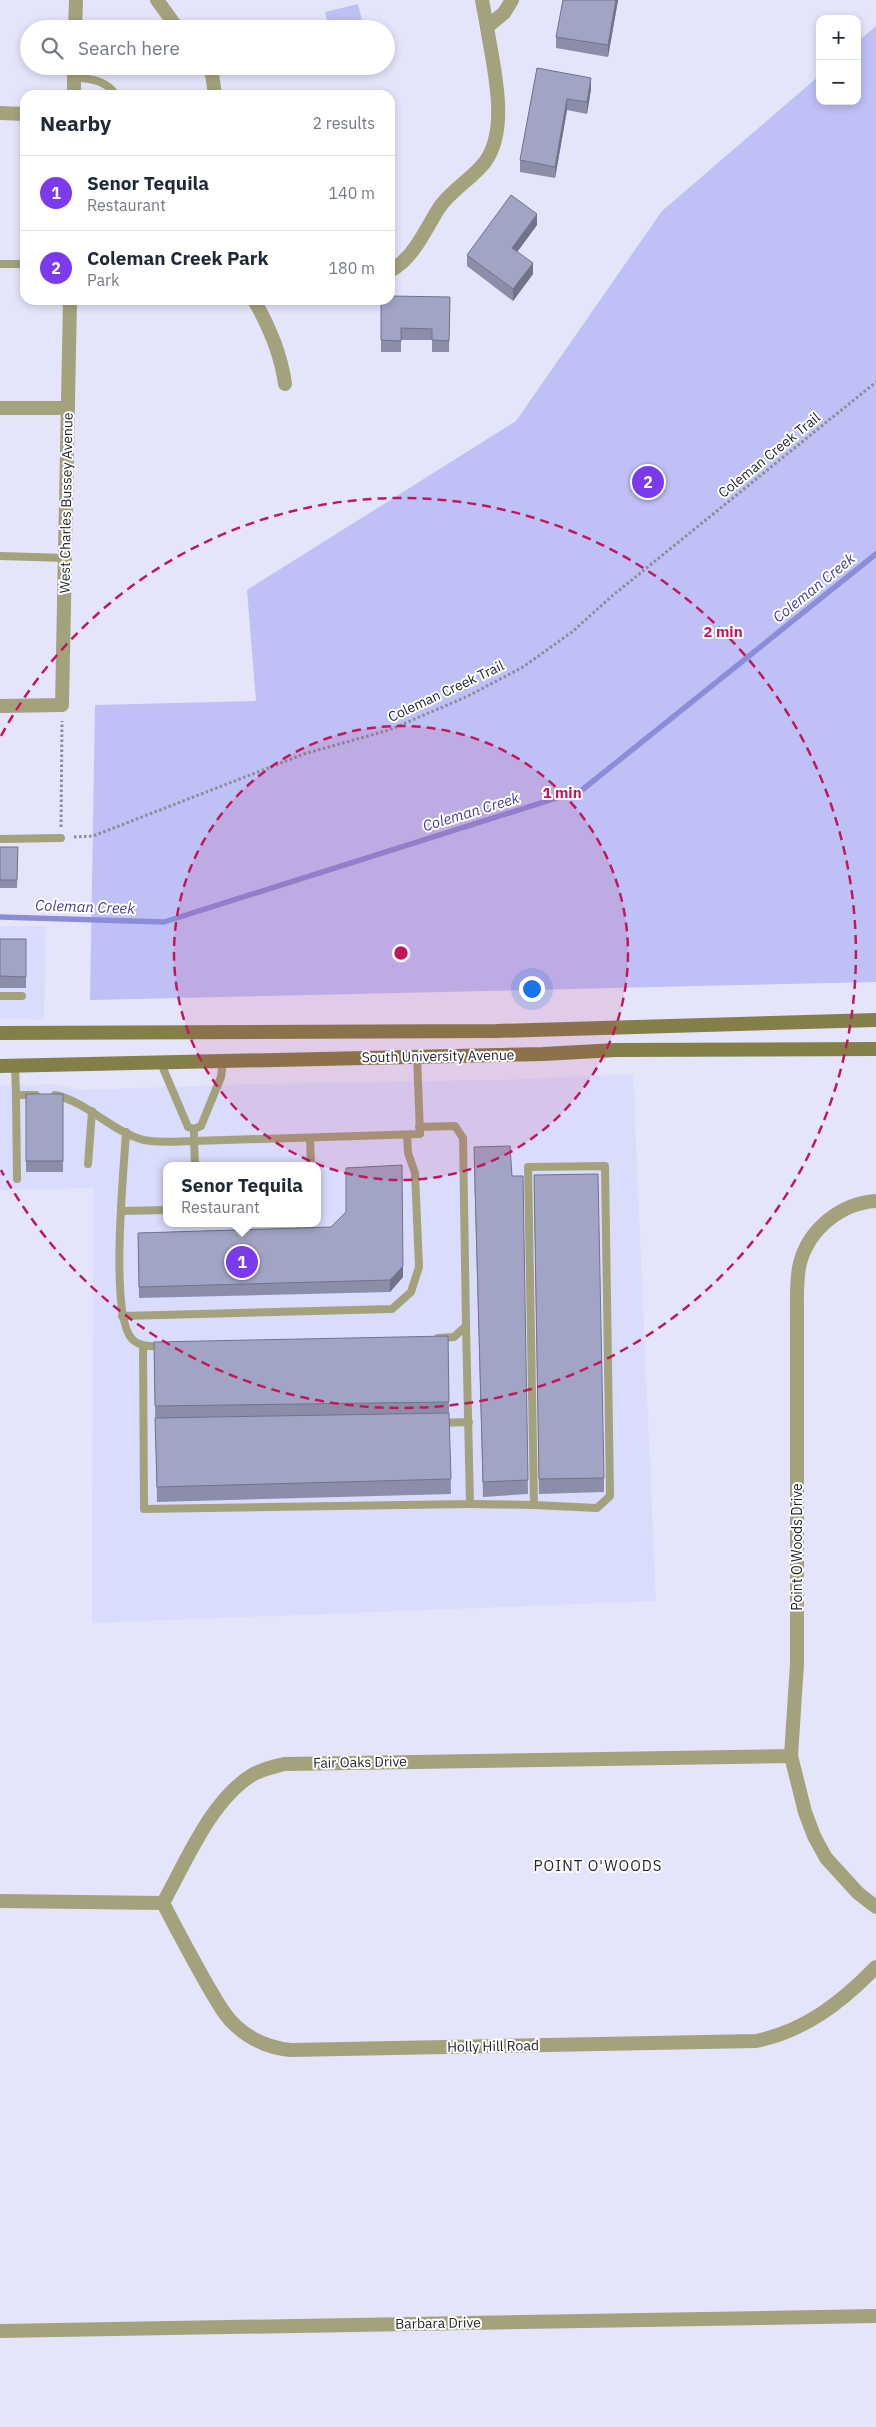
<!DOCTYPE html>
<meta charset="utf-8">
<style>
:root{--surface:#fff;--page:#f2f2f3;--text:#1f2937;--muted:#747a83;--line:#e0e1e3;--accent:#7c3aed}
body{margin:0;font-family:"IBM Plex Sans",sans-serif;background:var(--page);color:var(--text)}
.controls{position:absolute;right:15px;top:15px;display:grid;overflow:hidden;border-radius:10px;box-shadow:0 2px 8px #0003}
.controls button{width:45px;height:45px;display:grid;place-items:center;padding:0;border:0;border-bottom:1px solid var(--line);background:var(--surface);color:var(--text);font:25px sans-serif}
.you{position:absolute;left:531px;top:988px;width:18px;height:18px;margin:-12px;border:4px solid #fff;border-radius:50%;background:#1a73e8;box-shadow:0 0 0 8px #1a73e833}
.badge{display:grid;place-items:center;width:32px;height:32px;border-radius:50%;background:var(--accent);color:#fff;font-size:16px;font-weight:700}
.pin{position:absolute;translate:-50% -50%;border:2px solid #fff;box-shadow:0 1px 5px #0006}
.popup{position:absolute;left:163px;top:1162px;width:158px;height:65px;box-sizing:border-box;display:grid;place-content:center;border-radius:10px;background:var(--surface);filter:drop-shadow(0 1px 4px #0005);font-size:16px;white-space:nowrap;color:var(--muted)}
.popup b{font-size:19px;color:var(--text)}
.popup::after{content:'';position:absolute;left:50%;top:100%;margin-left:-10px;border:10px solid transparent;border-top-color:var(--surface)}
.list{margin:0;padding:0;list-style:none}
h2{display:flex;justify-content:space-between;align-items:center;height:65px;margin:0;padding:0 20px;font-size:21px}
h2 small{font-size:16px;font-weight:400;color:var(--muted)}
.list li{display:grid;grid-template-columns:32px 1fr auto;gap:15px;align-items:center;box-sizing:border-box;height:75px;padding:0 20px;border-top:1px solid var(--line)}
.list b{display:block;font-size:19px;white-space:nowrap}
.list p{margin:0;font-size:16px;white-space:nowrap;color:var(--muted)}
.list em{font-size:16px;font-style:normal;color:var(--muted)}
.icon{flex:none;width:28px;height:28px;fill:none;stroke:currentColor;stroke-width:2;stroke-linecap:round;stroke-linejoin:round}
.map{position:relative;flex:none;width:876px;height:2427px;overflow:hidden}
.search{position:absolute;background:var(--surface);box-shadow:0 2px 8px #0003;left:20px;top:20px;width:375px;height:55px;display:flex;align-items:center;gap:12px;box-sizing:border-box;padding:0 18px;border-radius:28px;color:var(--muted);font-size:19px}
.panel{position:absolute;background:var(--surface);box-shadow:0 2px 8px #0003;left:20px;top:90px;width:375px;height:215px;border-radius:15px}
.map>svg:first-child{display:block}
</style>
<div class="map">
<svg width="876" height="2427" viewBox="0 0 876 2427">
<rect width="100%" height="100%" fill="#e4e5fa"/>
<!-- built -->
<g fill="#dadcfe" fill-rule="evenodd">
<polygon points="0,926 46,926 44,1020 0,1018"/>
<path d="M633,1074L656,1601L92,1623L93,1188L0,1190V1086L56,1084L80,1090L253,1084L502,1080ZM167,1166H317V1223H167Z"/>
</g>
<!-- green -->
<g fill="#bec0f6">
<polygon points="358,4 364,29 329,29 325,12"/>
<polygon points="876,26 876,982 90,1000 95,705 256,701 247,590 516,421 662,211 820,75 820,101 857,101 857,42"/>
</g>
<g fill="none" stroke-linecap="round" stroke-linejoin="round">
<!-- stream -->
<polyline stroke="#8c8dd9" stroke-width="5.5" points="0,917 164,922 582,790 876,554"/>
<!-- path -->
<g stroke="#8a8b9c" stroke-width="3" stroke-dasharray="2.5 2.5" stroke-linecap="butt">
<polyline points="61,827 62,721"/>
<polyline points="74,837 93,836 304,754 389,730 468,696 523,667 572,632 612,596 876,382"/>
</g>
<!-- service -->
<g stroke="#a4a17d" stroke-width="8">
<path d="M74,77C91,79 106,80 116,95"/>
<polyline points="0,264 25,264"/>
<polyline points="0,556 65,558"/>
<polyline points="0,839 61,838"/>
<polyline points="0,996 22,996"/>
<polyline points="160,1061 188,1127 194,1129 201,1126 221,1077 223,1060"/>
<polyline points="15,1065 16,1095 36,1095"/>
<polyline points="16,1095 17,1179"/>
<path d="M55,1095C87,1102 109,1129 140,1139C153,1144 180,1141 194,1141L195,1166"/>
<polyline points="419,1127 455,1126 463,1138 466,1326 454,1337 438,1338"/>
<polyline points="194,1129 194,1141 420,1134 417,1056"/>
<path d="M126,1132C124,1170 109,1314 132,1339C141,1348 153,1346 164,1346"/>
<polyline points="310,1138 311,1166"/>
<polyline points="88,1164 92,1111"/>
<polyline points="122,1211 167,1210"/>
<polyline points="122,1316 392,1309 411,1292 419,1267 415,1173 408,1153 407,1135"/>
<polyline points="143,1346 144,1509 470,1504 466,1326"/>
<polyline points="439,1423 469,1422"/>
<polyline points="470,1504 534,1505 528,1167 605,1166 610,1496 597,1508 534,1505"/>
</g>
<!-- minor -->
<g stroke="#a4a17d" stroke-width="14">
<polyline points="157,0 178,29"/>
<polyline points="482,0 487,27 504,13 512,0"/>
<polyline points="75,29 76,0"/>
<polyline points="208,66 212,74 215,95"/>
<polyline points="74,95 74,66"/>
<polyline points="0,113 25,114"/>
<path d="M390,271C414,258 425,230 439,208C451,190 472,179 485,162C510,128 493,66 487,27"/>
<path d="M254,300C269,326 281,354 285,384"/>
<polyline points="0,408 68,408"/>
<polyline points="0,706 62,705 70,300"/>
<path d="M876,1201C841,1203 809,1229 800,1263C796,1279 797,1297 797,1314V1664L791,1756L805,1812L814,1836L826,1858L858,1893L876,1907"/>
<polyline points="0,1901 163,1903"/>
<path d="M163,1903C178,1932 193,1960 209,1988C217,2001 224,2016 236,2026C251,2040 271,2048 291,2050L756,2041C805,2031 842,2002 876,1967"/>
<path d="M163,1903C186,1862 211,1800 252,1775C262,1769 273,1767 284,1764L791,1756"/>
<polyline points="0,2331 876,2316"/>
</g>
<!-- secondary -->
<g stroke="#847f48" stroke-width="14">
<polyline points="0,1033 496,1031 876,1020"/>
<polyline points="0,1066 543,1054 616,1050 876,1049"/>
</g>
</g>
<!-- wall -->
<g fill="#8b8da9">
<polygon points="563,0 618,0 608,57 556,48 556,37"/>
<polygon points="537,68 591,89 587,114 567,110 555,178 520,172 520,160"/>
<polygon points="537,225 517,252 533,274 513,301 467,266 467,255"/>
<polygon points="450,297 449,352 432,352 432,340 401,340 401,352 381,352 381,300"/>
<polygon points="0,847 18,847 17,888 0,888"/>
<rect x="0" y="939" width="26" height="49"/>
<rect x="26" y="1094" width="37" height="78"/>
<polygon points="474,1162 512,1176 523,1176 528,1494 483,1497"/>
<polygon points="534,1190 604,1478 604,1492 539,1494"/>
<polygon points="331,1227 403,1277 390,1292 139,1298 138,1233"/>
<polygon points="448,1336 449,1413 451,1494 157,1502 154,1357"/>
</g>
<!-- shaded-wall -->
<g fill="#71738a">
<polygon points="616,0 618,0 608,57 608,45"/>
<polygon points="591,78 591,89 587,114 587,102"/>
<polygon points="567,99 567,110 555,178 555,167"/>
<polygon points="537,214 537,225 512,259 512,248"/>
<polygon points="533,263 533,274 513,301 513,289"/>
<polygon points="403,1266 403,1277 390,1292 390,1280"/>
</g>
<!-- building -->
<g fill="#a2a4c5" stroke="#71738a">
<polygon points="563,0 616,0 608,45 556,37"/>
<polygon points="537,68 591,78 587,102 567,99 555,167 520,160"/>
<polygon points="511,195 537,214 512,248 533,263 513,289 467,255"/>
<polygon points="390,296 450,297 449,341 432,340 432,329 401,328 401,341 381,340 381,300 390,300"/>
<polygon points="0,847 18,847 17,880 0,880"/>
<polygon points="0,939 26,939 26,977 0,976"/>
<rect x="26" y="1094" width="37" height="67"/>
<polygon points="510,1146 512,1176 523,1176 528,1480 483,1482 474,1147"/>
<polygon points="402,1165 403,1266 390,1280 139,1287 138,1233 331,1227 346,1212 346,1168"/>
<polygon points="598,1174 604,1478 539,1479 534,1175"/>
<polygon points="448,1336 449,1402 155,1406 154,1342"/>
<polygon points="449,1413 451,1479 157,1487 155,1418"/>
</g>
<!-- distance rings -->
<circle cx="401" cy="953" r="227" fill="#c2185b" fill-opacity=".12"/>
<g fill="none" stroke="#c2185b" stroke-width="2.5" stroke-dasharray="9 6">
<circle cx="401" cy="953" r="227"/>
<path d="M1 736A455 455 0 1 1 1 1170"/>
</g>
<g text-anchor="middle" stroke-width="4" stroke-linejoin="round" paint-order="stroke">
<!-- street labels -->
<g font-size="14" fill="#252532" stroke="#fff">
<text transform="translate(769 455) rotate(-39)" y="5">Coleman Creek Trail</text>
<text transform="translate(66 503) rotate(-89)" y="5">West Charles Bussey Avenue</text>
<text transform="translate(446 691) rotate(-25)" y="5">Coleman Creek Trail</text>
<text transform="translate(438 1056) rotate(-1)" y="5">South University Avenue</text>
<text transform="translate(797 1547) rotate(-90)" y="5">Point O Woods Drive</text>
<text transform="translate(360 1762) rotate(-1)" y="5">Fair Oaks Drive</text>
<text transform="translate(493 2046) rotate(-1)" y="5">Holly Hill Road</text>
<text transform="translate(438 2323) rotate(-1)" y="5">Barbara Drive</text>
</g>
<!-- water labels -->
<g font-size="15" font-style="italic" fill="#463e97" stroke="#fff">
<text transform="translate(814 588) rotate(-39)" y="5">Coleman Creek</text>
<text transform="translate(471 812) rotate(-17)" y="5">Coleman Creek</text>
<text transform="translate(85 907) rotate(2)" y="5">Coleman Creek</text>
</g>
<!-- neighbourhood labels -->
<g font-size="15" letter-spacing="1" fill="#252532" stroke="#fff">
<text x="598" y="1871">POINT O'WOODS</text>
</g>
</g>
<circle cx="401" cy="953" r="8" fill="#c2185b" stroke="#fff" stroke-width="2.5"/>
<g font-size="15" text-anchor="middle" font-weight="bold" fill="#c2185b" stroke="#fff" stroke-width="4" stroke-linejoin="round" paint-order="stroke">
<text x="723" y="637">2 min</text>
<text x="562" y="798">1 min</text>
</g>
</svg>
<div class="controls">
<button>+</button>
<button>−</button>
</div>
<div class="you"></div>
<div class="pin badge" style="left:242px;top:1262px">1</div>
<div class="popup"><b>Senor Tequila</b>Restaurant</div>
<div class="pin badge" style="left:648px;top:482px">2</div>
<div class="search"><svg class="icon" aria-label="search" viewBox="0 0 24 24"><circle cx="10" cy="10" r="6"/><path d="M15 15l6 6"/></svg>Search here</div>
<section class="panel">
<h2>Nearby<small>2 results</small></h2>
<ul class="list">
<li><span class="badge">1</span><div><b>Senor Tequila</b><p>Restaurant</p></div><em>140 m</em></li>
<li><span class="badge">2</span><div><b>Coleman Creek Park</b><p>Park</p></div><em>180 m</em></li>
</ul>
</section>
</div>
